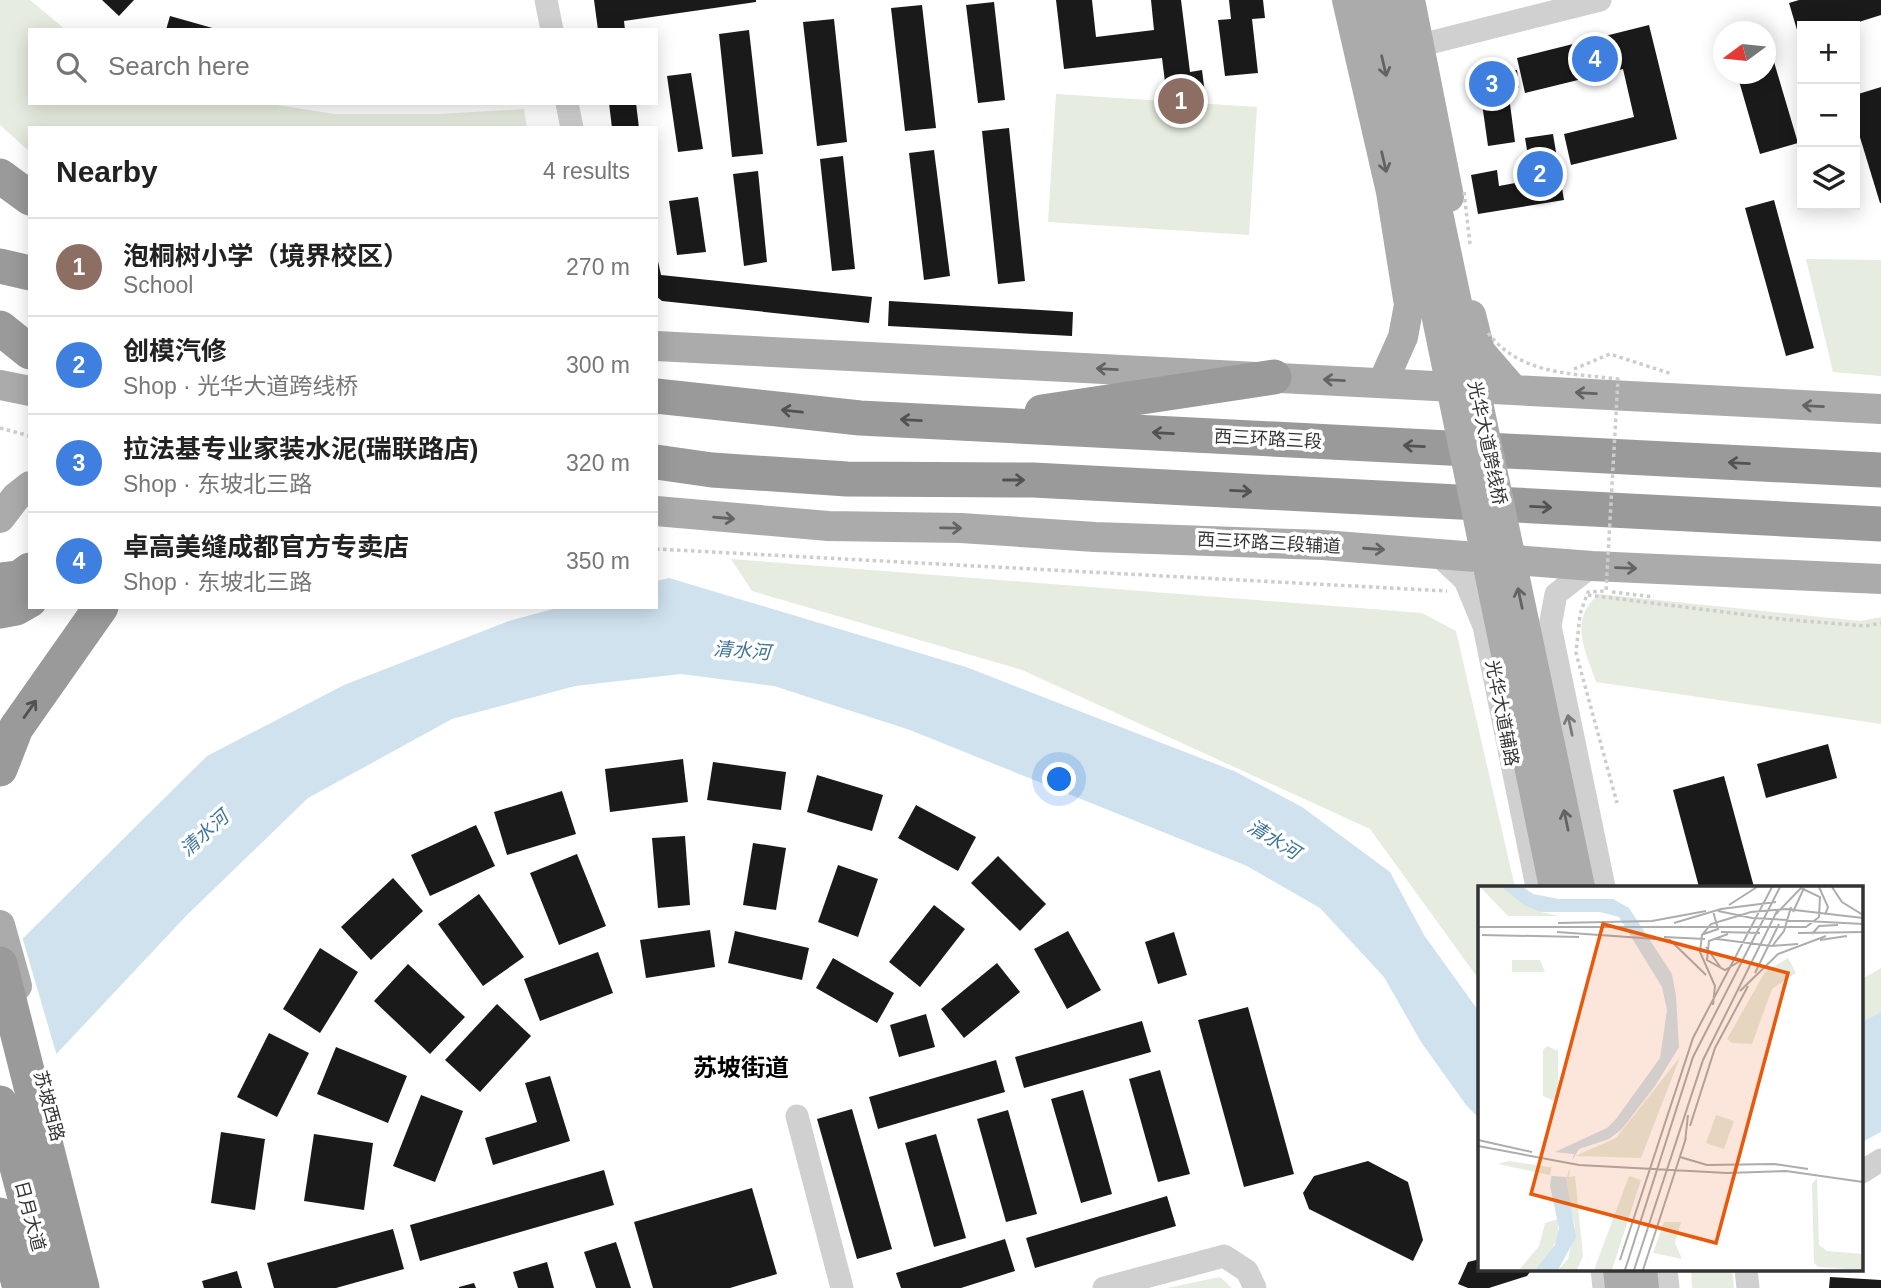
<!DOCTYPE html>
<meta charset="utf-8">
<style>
:root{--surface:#fff;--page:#f2f2f2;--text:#222;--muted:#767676;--line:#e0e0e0;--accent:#e63946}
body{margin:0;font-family:Arial,"Noto Sans SC",sans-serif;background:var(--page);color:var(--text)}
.controls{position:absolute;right:21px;top:21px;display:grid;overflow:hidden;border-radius:0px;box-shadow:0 4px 18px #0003}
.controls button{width:63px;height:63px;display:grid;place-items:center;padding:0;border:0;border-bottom:2px solid var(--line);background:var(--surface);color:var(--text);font:35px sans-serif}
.compass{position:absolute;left:1713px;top:21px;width:63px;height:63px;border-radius:50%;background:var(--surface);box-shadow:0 4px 18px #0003;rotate:255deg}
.you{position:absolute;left:1060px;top:780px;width:24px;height:24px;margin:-18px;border:5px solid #fff;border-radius:50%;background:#1a73e8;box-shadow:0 0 0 10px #1a73e833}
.badge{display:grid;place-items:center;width:46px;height:46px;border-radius:50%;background:var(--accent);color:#fff;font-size:23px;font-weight:700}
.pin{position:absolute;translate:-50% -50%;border:4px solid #fff;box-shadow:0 2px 7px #0006}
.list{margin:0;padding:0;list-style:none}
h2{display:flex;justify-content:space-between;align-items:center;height:91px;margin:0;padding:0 28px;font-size:30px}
h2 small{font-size:23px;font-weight:400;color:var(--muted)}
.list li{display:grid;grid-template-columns:46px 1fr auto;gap:21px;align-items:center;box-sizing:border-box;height:98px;padding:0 28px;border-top:2px solid var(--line)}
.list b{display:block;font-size:26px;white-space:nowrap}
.list p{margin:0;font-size:23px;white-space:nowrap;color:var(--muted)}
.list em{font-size:23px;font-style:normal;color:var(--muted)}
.icon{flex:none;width:38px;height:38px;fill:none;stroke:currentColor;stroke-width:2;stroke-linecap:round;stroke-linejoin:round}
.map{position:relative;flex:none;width:1881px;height:1288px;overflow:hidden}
.search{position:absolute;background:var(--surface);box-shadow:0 4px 18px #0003;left:28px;top:28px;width:630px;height:77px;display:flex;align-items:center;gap:18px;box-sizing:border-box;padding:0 24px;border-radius:0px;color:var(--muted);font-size:26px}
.panel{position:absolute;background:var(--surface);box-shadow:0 4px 18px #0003;left:28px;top:126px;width:630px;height:483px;border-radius:0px}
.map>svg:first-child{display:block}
</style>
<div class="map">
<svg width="1881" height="1288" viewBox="0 0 1881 1288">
<rect width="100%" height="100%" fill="#fff"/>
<!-- green -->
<g fill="#e6ecdf">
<polygon points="0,0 30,0 66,30 30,30 30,103 263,103 335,114 439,114 524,109 527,128 30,128 30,152 0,125"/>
<polygon points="1056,94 1257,107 1249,235 1048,222"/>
<polygon points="1806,259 1881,260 1881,376 1833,372"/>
<polygon points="731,559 1422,613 1456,631 1515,887 1480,887 1480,981 1370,829 1022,670 752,591"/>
<path d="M1599,594L1860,621L1881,617V724L1596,682C1585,650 1568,620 1599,594Z"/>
<polygon points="1881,968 1881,1012 1862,1022 1862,979"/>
<polygon points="1691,1269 1732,1269 1734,1288 1692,1288"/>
<polygon points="1220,1277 1232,1288 1167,1288"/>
</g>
<!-- water -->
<g fill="#cfe2ee">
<polygon points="669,578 966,667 1234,771 1302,807 1390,872 1424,935 1480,1013 1480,1119 1466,1105 1421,1042 1384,977 1320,908 1247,866 910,730 774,686 681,674 575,686 452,719 308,798 187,915 0,1114 0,961 207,756 344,685 509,621 560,607 656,607 656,581"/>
<polygon points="1881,1012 1881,1132 1862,1142 1862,1022"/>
</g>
<!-- pier -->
<polygon fill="#fff" points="21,933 57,1056 0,1118 0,955"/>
<!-- building -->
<g fill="#1a1a1a">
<polygon points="102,0 134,0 119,16"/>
<polygon points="594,0 756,0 756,2 624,21 625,30 598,30"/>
<polygon points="1056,0 1092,0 1096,37 1154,30 1151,0 1181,0 1190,72 1202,70 1205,94 1167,98 1162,58 1064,69"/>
<polygon points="1229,0 1263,0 1265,18 1252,19 1258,73 1225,76 1218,20 1231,19"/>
<polygon points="1799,0 1881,0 1881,15 1846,26 1802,26 1800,40 1789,3"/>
<polygon points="994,2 1005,100 978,103 966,5"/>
<polygon points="922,5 936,128 905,131 891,8"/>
<polygon points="170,16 216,29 216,30 166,30"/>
<polygon points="834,19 847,142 817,146 803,22"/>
<polygon points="1649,25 1677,139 1571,165 1564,134 1634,117 1623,69 1525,93 1517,58"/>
<polygon points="749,30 763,154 732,157 719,34"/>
<polygon points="1769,45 1798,143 1760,154 1737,74 1766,74 1766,46"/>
<polygon points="1517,70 1519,88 1508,89 1515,142 1488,146 1478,75"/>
<polygon points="691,73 703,149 678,152 667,76"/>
<polygon points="1881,87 1881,203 1880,203 1855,121 1855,95"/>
<polygon points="609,103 636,103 639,128 612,128"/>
<polygon points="1009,128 1025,281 998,284 982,131"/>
<polygon points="1553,134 1564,200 1478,214 1471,175 1497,170 1499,186 1532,180 1525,138"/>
<polygon points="934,150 950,276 924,280 909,153"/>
<polygon points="843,156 855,269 832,271 820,159"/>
<polygon points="758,171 767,262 744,266 733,174"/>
<polygon points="698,197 706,252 677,255 669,201"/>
<polygon points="1774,200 1814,348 1786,356 1745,208"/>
<polygon points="656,252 661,275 872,297 869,323 662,301 656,296"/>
<polygon points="889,301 1073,312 1072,336 888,326"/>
<polygon points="1828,744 1837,778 1766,798 1757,764"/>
<polygon points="683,759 688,802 610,812 605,769"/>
<polygon points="713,762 786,772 781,810 707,800"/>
<polygon points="817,775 883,795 872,831 807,812"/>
<polygon points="1724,776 1754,887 1699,887 1673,790"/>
<polygon points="562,791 576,834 507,855 494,812"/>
<polygon points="916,805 976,837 958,871 898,838"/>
<polygon points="476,825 495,866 430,896 411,855"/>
<polygon points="685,836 690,905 658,908 652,838"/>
<polygon points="753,843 786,848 776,910 743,905"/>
<polygon points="577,854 606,926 559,945 530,873"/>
<polygon points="998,856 1046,904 1020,931 971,883"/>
<polygon points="838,865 878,879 858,937 818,922"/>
<polygon points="393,878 423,911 371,960 341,927"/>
<polygon points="479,894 524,957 483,986 438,924"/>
<polygon points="934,905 965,929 920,987 889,962"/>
<polygon points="710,930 715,967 646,978 640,940"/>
<polygon points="735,931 809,948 802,980 728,963"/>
<polygon points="1068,931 1101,990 1067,1009 1034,949"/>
<polygon points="1174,932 1187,975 1158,984 1145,942"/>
<polygon points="320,948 358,972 320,1033 283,1009"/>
<polygon points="598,952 613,993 540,1021 524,979"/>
<polygon points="833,958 894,993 877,1023 816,988"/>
<polygon points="997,963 1020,992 964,1038 941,1009"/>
<polygon points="408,964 465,1017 430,1054 374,1001"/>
<polygon points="497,1004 531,1036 480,1092 445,1060"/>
<polygon points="1248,1007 1294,1174 1244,1187 1198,1020"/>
<polygon points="926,1014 935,1047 899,1057 890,1025"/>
<polygon points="1142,1021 1151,1052 1024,1088 1015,1057"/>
<polygon points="269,1033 309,1053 277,1117 237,1097"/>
<polygon points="336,1047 407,1076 388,1123 317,1094"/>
<polygon points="996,1060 1005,1092 878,1129 869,1097"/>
<polygon points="1160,1070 1190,1174 1158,1182 1129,1079"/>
<polygon points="550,1076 570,1141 493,1165 485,1138 537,1122 525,1083"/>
<polygon points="1083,1090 1112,1194 1081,1203 1051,1099"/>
<polygon points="421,1095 463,1111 435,1182 393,1166"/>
<polygon points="852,1109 892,1249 857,1259 817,1119"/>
<polygon points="1008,1110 1037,1214 1006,1222 977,1119"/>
<polygon points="221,1132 265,1139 255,1210 211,1203"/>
<polygon points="314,1134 373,1143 364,1210 304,1201"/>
<polygon points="936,1134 966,1238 934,1247 905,1143"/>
<polygon points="1368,1161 1408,1182 1423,1240 1413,1261 1309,1209 1303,1193 1314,1176"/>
<polygon points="604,1170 614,1205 420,1261 410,1225"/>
<polygon points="752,1188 777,1274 730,1288 653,1288 634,1222"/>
<polygon points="1167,1196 1176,1226 1035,1268 1026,1238"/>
<polygon points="393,1229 404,1269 336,1288 274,1288 267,1263"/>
<polygon points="1005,1239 1015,1271 961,1288 901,1288 896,1273"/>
<polygon points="616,1242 631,1288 596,1288 584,1252"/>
<polygon points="1480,1259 1480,1269 1532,1269 1527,1276 1489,1288 1468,1288 1458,1284 1468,1262"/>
<polygon points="547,1262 554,1288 518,1288 513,1272"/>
<polygon points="237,1271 242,1288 204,1288 202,1281"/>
<polygon points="1830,1277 1881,1280 1881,1288 1829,1288"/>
<polygon points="474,1283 476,1288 459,1288 459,1287"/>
</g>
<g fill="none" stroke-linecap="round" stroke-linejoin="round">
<!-- path -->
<g stroke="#cdcdcd" stroke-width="3.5" stroke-dasharray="3.5 3.5" stroke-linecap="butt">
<polyline points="1574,369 1610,354 1672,374"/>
<polyline points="0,428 30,436"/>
<polyline points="656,549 1447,591"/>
<polyline points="1612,592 1654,597"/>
<polyline points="1588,595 1780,619 1866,626 1881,623"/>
</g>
<!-- minor -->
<g stroke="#d0d0d0" stroke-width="23">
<polyline points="546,0 552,30"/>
<polyline points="1421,45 1600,0"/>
<polyline points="567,103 572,128"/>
<polyline points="1436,553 1465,580 1484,626 1537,887"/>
<polyline points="1592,566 1556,594 1550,626 1604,887"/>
<polyline points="797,1116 842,1288"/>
<polyline points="1862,1172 1881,1160"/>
<polyline points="1602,1269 1604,1288"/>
<polyline points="1666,1269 1668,1288"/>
<polyline points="1746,1269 1748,1288"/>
<polyline points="1104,1288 1224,1256 1247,1271 1255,1288"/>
</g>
<!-- major -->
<g stroke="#ababab" stroke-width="30">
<polyline points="1347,0 1391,192 1409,305 1403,337 1383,382"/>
<polyline points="1410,0 1449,197"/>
<polyline points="1471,315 1480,351 1513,389"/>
<polyline points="656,346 1881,409"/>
<polyline points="0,385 30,391"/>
<polyline points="656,511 828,526 961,528 1095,537 1323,545 1592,566 1881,579"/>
<polyline points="0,518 16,497 30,486"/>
<polyline points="0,925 17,986"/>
<polyline points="1618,1269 1620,1288"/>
<polyline points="1642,1269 1644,1288"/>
</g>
<!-- highway -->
<g stroke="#9a9a9a" stroke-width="35">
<polyline points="0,176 30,198"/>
<polyline points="0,266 30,273"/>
<polyline points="0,328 30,352"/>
<polyline points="656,396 860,418 1881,470"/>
<polyline points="1042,412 1274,377"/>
<polyline points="656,462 712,470 847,479 1033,480 1881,524"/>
<polyline points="0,580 19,578 30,570"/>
<polyline points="0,611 16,608 30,600"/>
<polyline points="0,769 16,728 101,607"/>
<polyline points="0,964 82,1288"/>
<polyline points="0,1103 49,1288"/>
<polyline points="0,1215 20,1288"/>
</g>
<!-- path-bridge -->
<g stroke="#cdcdcd" stroke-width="3.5" stroke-dasharray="3.5 3.5" stroke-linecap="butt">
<polyline points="1464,192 1470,244"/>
<path d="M1488,333C1521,375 1570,373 1618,379L1606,591L1588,592L1580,614L1576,653L1617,803"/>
</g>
<!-- major-bridge -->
<g stroke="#ababab" stroke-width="30">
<polyline points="1367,0 1392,100 1554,887"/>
<polyline points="1389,0 1413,94 1580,887"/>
</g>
</g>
<!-- one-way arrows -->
<defs><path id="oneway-shaft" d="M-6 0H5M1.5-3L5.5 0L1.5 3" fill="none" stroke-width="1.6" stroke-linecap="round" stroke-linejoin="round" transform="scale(1.75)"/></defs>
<g stroke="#636363">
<use href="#oneway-shaft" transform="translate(1384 66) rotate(77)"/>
<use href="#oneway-shaft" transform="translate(1384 162) rotate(77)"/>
<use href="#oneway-shaft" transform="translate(1107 369) rotate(-177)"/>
<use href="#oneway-shaft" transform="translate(1334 380) rotate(-177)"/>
<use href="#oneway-shaft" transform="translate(1586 393) rotate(-177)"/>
<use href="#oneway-shaft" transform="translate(1813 406) rotate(-177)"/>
<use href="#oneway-shaft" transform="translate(724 518) rotate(5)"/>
<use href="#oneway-shaft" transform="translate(951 528) rotate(1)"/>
<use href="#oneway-shaft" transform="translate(1374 549) rotate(4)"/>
<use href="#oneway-shaft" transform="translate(1626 568) rotate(2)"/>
<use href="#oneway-shaft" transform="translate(1520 598) rotate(-102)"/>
<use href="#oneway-shaft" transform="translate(1566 820) rotate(-102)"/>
</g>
<g stroke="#525252">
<use href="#oneway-shaft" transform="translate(792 411) rotate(-174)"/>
<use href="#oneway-shaft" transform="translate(911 420) rotate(-177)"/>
<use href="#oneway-shaft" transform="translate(1163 433) rotate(-177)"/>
<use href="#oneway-shaft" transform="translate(1414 446) rotate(-177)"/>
<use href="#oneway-shaft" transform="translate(1739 463) rotate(-177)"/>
<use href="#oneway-shaft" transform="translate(1014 480)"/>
<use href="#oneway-shaft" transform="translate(1241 491) rotate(3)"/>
<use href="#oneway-shaft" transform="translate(1541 507) rotate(3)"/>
<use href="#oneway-shaft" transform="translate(30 709) rotate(-55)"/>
</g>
<use stroke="#7a7a7a" href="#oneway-shaft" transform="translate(1570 725) rotate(-102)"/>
<g text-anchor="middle" stroke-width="7" stroke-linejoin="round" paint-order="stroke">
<!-- street labels -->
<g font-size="18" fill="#333" stroke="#fff">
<text transform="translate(1268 439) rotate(3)" y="6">西三环路三段</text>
<text transform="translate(1487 443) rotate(78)" y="6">光华大道跨线桥</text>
<text transform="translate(1269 543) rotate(3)" y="6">西三环路三段辅道</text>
<text transform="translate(1502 713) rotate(79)" y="6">光华大道辅路</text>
<text transform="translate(49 1106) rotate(75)" y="6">苏坡西路</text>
<text transform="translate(30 1216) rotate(75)" y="6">日月大道</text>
</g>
<!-- water labels -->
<g font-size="19" font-style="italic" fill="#3f7597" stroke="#fff">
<text transform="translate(742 650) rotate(4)" y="7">清水河</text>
<text transform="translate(204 833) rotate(-42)" y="7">清水河</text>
<text transform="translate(1274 839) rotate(31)" y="7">清水河</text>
</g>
<!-- district labels -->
<g font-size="24" font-weight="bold" fill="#000" stroke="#fff">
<text x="741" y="1076">苏坡街道</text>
</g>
</g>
<!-- overview -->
<g transform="translate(1478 886)">
<rect width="385" height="385" fill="#fff"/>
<path d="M2,1H24L63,26L81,30H30ZM310,72L318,87L294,103L274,158L254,157L249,153L287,86ZM34,74H62L67,86H34ZM69,160L80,165V210L76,215L65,210V164ZM202,171L163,272L97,270L138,252ZM238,229L256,235L246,263L228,257ZM31,275L92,284L91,291L97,290L105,370L99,384H80L90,373L97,340L85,292L20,278ZM151,290L163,294L134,384H116ZM339,292L341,359L349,365L385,368V384L340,381L336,377L334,298ZM80,333V351L70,371L57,384H41L61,360L67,337ZM186,336H203L197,357L204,373L175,367Z" fill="#e6ecdf"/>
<path d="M24,1H45L55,8L81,13H135L151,22L194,88L198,110L201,161L177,200L144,243L131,253L101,263L87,286L98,351L80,384H57L77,359L81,342L72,300L77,266L129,242L138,233L182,172L189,124L184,101L141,31L122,26H63L46,19Z" fill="#cfe2ee"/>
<path d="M76,266L96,268L89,291L72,290Z" fill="#fff"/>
<path fill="none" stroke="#adadad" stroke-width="2" d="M341,1L350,21L347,29M354,1L364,16L385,29M251,19L279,1M240,25L274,32L385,38M315,26L326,2M80,37L174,35L228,25M196,37L243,23L298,16M0,41H328L341,31L342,11L323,2L298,28M79,46L192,54L228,89M243,46L282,47M320,47L385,46M250,48L231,55L229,74L247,84L262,75M334,48L341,40L360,39M4,49L101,51M223,49L240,43L235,25M186,51L227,53M239,53L293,60L320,58M342,54L369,50M295,59L306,45L313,21M228,61L243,82M277,87L301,38M262,105L300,68L348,50M235,119L237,100L222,66L224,49L233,38L273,26L308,23L385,32M212,240L237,162L270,100M0,254L54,266M207,256L210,229M0,260L101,279L249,287L308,285L385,296M202,271L229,279L296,278L330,283M142,374L215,152L294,1M147,384L215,171L302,1M156,384L225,174L300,23M165,384L208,252"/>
<path fill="#e8590c" fill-opacity="0.15" stroke="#e8590c" stroke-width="3.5" d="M125,38L310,87L238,357L53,308Z"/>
<rect width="385" height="385" fill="none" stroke="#333" stroke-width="3.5"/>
</g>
</svg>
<div class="controls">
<button>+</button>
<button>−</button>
<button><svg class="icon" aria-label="layers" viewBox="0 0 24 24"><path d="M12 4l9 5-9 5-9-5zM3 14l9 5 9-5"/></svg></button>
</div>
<svg class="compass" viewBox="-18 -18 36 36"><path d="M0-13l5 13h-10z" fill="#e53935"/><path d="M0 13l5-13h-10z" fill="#767676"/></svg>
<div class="you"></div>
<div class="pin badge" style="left:1181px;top:101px;background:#8d6e63">1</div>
<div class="pin badge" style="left:1540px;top:174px;background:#3f7fe0">2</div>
<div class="pin badge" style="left:1492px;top:84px;background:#3f7fe0">3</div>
<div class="pin badge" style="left:1595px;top:59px;background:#3f7fe0">4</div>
<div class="search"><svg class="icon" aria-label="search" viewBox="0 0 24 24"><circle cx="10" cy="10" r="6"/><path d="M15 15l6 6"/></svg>Search here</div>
<section class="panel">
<h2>Nearby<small>4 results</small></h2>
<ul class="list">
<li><span class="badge" style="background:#8d6e63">1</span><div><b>泡桐树小学（境界校区）</b><p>School</p></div><em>270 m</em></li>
<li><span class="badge" style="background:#3f7fe0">2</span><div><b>创模汽修</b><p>Shop · 光华大道跨线桥</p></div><em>300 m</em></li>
<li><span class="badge" style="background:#3f7fe0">3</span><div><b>拉法基专业家装水泥(瑞联路店)</b><p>Shop · 东坡北三路</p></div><em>320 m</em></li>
<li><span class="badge" style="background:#3f7fe0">4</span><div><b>卓高美缝成都官方专卖店</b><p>Shop · 东坡北三路</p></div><em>350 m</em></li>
</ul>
</section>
</div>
